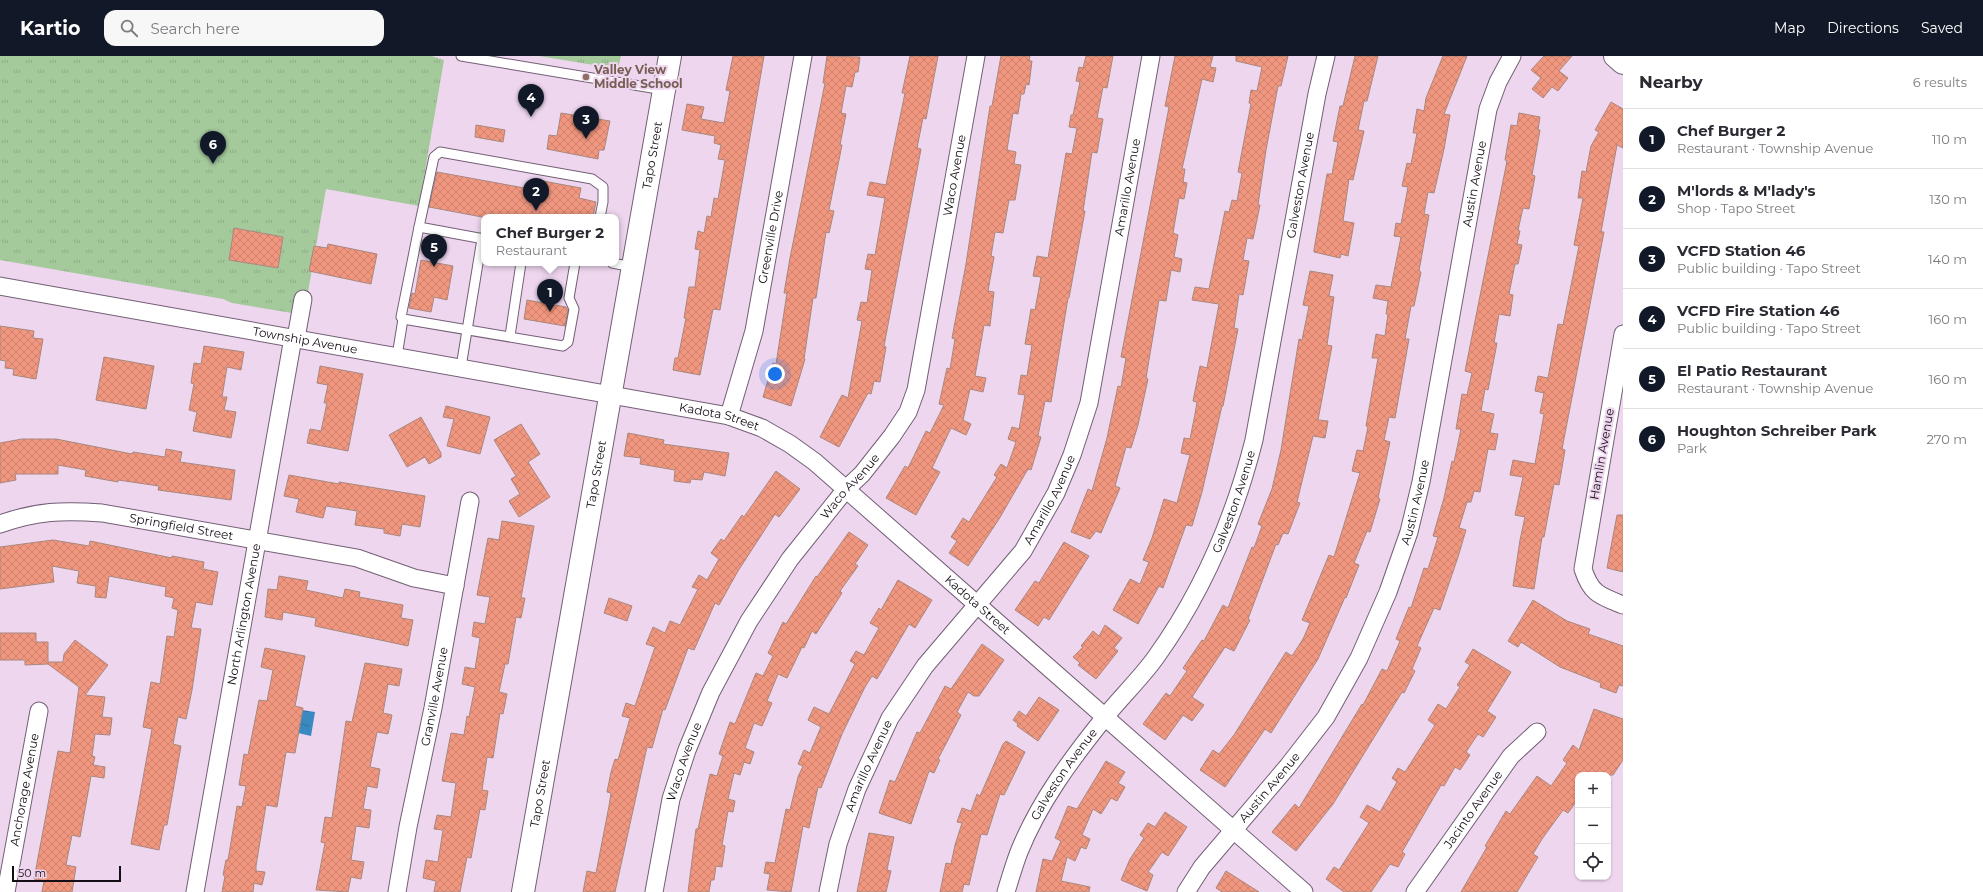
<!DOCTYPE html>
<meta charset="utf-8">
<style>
:root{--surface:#fff;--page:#f7f7f7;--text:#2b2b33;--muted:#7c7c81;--line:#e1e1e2;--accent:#111827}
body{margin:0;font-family:Montserrat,sans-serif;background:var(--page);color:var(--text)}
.controls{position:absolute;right:12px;bottom:12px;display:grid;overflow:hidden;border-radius:8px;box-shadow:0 1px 3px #0004}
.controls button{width:36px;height:36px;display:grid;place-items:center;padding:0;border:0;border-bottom:1px solid var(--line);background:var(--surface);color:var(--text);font:20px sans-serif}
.scale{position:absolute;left:12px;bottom:10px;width:109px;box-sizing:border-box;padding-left:4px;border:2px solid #150d16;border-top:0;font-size:11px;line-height:14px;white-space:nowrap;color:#150d16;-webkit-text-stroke:3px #eed6ef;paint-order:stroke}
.you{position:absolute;left:775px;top:318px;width:14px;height:14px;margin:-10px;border:3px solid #fff;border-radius:50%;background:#1a73e8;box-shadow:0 0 0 6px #1a73e833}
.badge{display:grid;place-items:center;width:26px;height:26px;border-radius:50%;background:var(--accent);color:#fff;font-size:13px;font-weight:700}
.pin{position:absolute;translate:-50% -33px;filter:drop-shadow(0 1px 2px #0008)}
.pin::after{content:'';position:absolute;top:21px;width:14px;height:12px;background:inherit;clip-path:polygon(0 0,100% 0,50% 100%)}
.popup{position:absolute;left:481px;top:158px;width:138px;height:52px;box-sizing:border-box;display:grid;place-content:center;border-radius:8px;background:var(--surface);filter:drop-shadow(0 1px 3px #0005);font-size:13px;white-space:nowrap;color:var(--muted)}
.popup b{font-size:15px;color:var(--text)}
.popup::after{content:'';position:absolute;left:50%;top:100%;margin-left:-8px;border:8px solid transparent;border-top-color:var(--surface)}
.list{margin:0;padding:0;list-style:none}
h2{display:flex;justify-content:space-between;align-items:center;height:52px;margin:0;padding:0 16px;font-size:17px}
h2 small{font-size:13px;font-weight:400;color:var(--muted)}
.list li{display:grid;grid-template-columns:26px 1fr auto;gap:12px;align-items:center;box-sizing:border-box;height:60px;padding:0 16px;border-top:1px solid var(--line)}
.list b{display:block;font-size:15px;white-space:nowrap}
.list p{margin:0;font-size:13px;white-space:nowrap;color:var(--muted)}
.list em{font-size:13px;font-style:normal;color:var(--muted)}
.icon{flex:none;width:22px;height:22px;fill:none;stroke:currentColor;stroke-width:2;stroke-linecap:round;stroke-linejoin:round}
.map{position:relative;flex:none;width:1623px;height:836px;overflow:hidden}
header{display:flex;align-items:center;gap:24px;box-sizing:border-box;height:56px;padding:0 20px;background:var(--accent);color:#fff}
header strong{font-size:19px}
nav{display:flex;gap:22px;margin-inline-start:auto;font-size:14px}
.search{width:280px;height:36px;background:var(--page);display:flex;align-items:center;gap:10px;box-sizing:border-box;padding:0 14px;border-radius:12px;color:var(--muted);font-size:15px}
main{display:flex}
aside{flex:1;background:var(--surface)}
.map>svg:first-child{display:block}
</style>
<header>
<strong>Kartio</strong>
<div class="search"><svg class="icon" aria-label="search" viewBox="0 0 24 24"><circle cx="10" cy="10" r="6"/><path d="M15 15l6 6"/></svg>Search here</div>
<nav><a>Map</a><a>Directions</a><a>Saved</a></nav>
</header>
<main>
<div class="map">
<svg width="1623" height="836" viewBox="0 0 1623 836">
<defs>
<pattern id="park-tufts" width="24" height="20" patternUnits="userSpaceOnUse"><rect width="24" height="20" fill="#a4ca9c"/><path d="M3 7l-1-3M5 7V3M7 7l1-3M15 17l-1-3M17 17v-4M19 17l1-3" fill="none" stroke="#8cac86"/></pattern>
<pattern id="water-ripples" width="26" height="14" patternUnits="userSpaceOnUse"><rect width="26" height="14" fill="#3a89c1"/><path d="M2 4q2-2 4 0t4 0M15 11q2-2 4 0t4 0" fill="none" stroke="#306e9c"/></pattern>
<pattern id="building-cross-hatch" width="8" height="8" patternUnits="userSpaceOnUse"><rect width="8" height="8" fill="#f1977f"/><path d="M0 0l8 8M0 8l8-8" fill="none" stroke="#ce816d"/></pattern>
</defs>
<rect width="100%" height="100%" fill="#eed6ef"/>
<!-- park -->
<g fill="url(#park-tufts)">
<polygon points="0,0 432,0 444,4 419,150 326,133 304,259 232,247 223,243 0,204"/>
<polygon points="539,0 621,0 618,13"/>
</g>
<!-- water -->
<polygon fill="url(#water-ripples)" points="302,654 315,656 311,680 298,677"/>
<!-- building -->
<g fill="url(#building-cross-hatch)" stroke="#a9877e">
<polygon points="733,0 764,0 720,254 713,253 700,319 673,314 675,302 678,302 686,262 684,262 689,231 695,231 700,194 695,193 698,175 704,177 707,160 711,161 714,142 718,143 725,104 718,103 721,89 714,87 715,80 682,74 687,48 704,51 701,63 724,67 730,35 726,34"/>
<polygon points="827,0 860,1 858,16 855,16 852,31 846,30 841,57 846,58 840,89 842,89 829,154 834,155 829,177 826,176 816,242 813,242 804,303 805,303 791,350 763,341 773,307 776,308 787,237 784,237 790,202 825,27 823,27"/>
<polygon points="910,0 938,0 926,63 923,62 917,92 921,93 884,290 886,291 880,326 874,325 871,338 868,337 839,391 820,381 842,339 848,342 862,265 857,264 861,246 867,247 872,214 865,213 868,198 875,199 885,142 867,139 870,126 886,129 905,37 902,37"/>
<polygon points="1001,0 1030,0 1029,5 1032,5 1029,29 1026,28 1024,38 1021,38 1018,58 1013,57 1007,94 1016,96 1014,108 1021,109 1015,144 1009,144 1003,177 995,176 991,200 994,201 988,235 994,236 990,270 984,269 975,320 986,322 983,336 970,333 963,364 971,368 966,379 951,372 932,412 940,416 916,459 886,442 905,410 908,412 926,375 930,377 944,349 939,348 947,312 950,313 955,283 952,282 966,208 990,50 992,50"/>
<polygon points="1086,0 1113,0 1107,32 1103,31 1097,62 1103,63 1097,97 1092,96 1083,155 1085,155 1069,242 1068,242 1051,346 1045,345 1038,380 1041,381 1031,414 1028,413 999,463 968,510 949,497 957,485 951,481 963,462 969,466 997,421 994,419 1001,408 1007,412 1016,386 1008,383 1012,371 1019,373 1025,339 1018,338 1021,319 1027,320 1032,289 1025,288 1031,253 1035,254 1041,221 1033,220 1037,200 1048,202 1066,97 1072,98 1077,72 1069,71 1071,59 1073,59 1080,26 1076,25 1079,11 1083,12"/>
<polygon points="1175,0 1213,0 1210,11 1216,12 1213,26 1202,23 1182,113 1185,113 1183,126 1187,127 1184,143 1179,142 1173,177 1178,179 1174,201 1182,203 1180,216 1171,214 1166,245 1159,244 1146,322 1148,323 1138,369 1131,392 1126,391 1115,430 1120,432 1101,477 1096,475 1090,483 1071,476 1088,433 1092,435 1107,382 1118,330 1121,331 1126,302 1121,301 1169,51 1165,50"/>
<polygon points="1236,0 1288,0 1281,30 1278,30 1266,94 1258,149 1260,149 1253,183 1247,182 1243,204 1249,205 1243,239 1239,238 1234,272 1238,273 1223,350 1222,350 1202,436 1192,470 1186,469 1163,532 1159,530 1138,568 1113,554 1130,523 1140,528 1149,506 1143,504 1152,482 1164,443 1177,447 1190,399 1181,397 1184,382 1190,383 1195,358 1197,346 1193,345 1200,310 1207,312 1219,248 1192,244 1195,231 1209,233 1225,155 1229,156 1232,144 1237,145 1242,117 1238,116 1251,48 1249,47 1251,34 1257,35 1262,11 1236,5"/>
<polygon points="1355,0 1378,0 1367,45 1364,45 1358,74 1364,75 1353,124 1349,123 1343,165 1354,167 1348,200 1341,198 1340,202 1314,196 1314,194 1327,118 1332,118 1338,86 1333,85 1340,50 1343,50"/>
<polygon points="1443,0 1467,0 1444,58 1450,59 1444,93 1434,137 1428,136 1424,158 1429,159 1419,215 1421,216 1414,250 1411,250 1405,283 1409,283 1395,362 1389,361 1384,384 1390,386 1378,442 1380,443 1370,476 1367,475 1354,507 1359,509 1346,542 1345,541 1318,603 1271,677 1265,673 1225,731 1200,714 1213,694 1219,698 1234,679 1286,596 1292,600 1303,583 1310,567 1302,564 1329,499 1334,501 1360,417 1352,415 1357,394 1363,395 1368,371 1366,370 1378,302 1372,302 1376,278 1385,280 1388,258 1386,258 1388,245 1373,242 1376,229 1391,231 1401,181 1394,180 1396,167 1401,168 1408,131 1402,130 1407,107 1411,108 1417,77 1413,77 1417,53 1424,55 1426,42"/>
<polygon points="1544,0 1572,0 1559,15 1568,22 1558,35 1552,31 1543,42 1532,33 1541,22 1531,14"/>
<polygon points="1611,46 1623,53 1623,92 1617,89 1601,176 1604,176 1562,393 1565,394 1559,429 1554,428 1544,481 1542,481 1534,533 1513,530 1520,484 1525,461 1515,459 1523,421 1510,419 1513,404 1535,408 1544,358 1540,357 1544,337 1535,335 1538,320 1548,322 1558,268 1563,269 1579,190 1574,189 1583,142 1578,142 1582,115 1586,116 1591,90 1599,76 1595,74"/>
<polygon points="561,57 610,65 604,94 599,94 598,103 547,93 549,79 557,80"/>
<polygon points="1519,57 1540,61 1538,74 1540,74 1532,119 1535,120 1529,153 1523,152 1518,174 1520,175 1517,188 1522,189 1518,208 1515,208 1509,238 1513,239 1510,260 1499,258 1494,287 1497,287 1488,334 1485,333 1481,355 1494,358 1490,377 1498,378 1495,394 1488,393 1480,436 1474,435 1471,446 1467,446 1459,472 1466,474 1458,501 1440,554 1434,552 1417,590 1421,592 1412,613 1415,615 1404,637 1402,636 1333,748 1296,795 1272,776 1295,748 1299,752 1362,648 1363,649 1382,613 1387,615 1400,585 1396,583 1409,551 1411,552 1424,512 1428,513 1438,481 1433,480 1444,442 1452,405 1454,406 1461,373 1456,373 1462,338 1467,339 1472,317 1465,315 1507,105 1505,104 1511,69 1517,70"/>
<polygon points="476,69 505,74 503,86 475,81"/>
<polygon points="437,116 541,135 543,125 581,132 579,142 596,146 593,161 482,161 429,151"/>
<polygon points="234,172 283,181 278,212 229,204"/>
<polygon points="328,188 377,198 371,228 309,215 314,190 327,192"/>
<polygon points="421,204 453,210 447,244 434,241 431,256 409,252 412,237 415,238"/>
<polygon points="1310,215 1333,219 1329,240 1334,241 1327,289 1332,290 1318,364 1328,365 1325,382 1313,380 1297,446 1300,447 1288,478 1283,477 1278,489 1276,488 1248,563 1250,564 1234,595 1225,591 1192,641 1204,649 1192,665 1183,659 1165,684 1143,668 1166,637 1170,640 1187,615 1183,612 1202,584 1204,585 1223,549 1228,552 1252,491 1254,492 1262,470 1258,468 1272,433 1281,394 1299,283 1302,284 1309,250 1303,249"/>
<polygon points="527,244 566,251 568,254 565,270 524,263"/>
<polygon points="0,270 34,275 33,282 43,283 36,323 13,319 14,313 5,312 6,305 0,304"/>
<polygon points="204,290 244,296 241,314 227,311 222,341 227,341 224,354 236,356 231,382 193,375 197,356 189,354 194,328 191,327 194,307 201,308"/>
<polygon points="104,301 154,310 146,353 96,344"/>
<polygon points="320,310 363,318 348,395 307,387 310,373 321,375 327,347 324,347 328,329 317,327"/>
<polygon points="446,350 490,361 480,398 447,390 454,363 443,361"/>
<polygon points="421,361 441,397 441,401 429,408 425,401 407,411 389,379"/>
<polygon points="521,368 540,398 528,406 550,441 519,461 509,445 520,438 511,423 516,420 494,384"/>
<polygon points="628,377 664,384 663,388 729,397 725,420 704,416 702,424 691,423 690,427 674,425 675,414 640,408 641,402 624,400"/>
<polygon points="22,383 56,383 132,398 133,396 165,401 166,393 182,396 180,406 235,414 231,444 158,434 159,430 118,424 118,426 85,420 86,414 58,409 58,418 15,418 16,424 0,427 0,387"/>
<polygon points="776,415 800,433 779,461 775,458 738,515 719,549 715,547 694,594 688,592 665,654 663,653 652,692 647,691 615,836 583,836 587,815 596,817 609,750 611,737 607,736 611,716 615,703 618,704 630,662 622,660 626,647 635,650 655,591 646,588 653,571 665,577 670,565 680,569 698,533 692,531 699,519 707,524 719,503 711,497 721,483 724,485 742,459 744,461"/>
<polygon points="289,419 339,428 339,426 425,440 420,471 402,468 400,480 384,477 384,473 355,469 357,455 326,450 323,462 296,456 299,443 284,440"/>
<polygon points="1617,459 1623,459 1623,516 1607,512"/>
<polygon points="502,465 534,470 521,542 525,542 521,562 516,561 508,608 505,608 499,636 507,638 503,658 500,657 493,702 487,701 482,734 488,735 485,754 480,753 471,802 467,801 460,836 434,836 436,825 423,822 426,804 438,806 443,774 434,773 437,759 451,761 456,727 442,725 445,708 451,677 464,679 467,660 469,661 475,631 462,628 465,611 475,613 480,582 472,580 474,566 485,568 490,541 477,539 488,482 499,484"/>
<polygon points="849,476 868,489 855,508 858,510 840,535 842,537 816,578 812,575 804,592 802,591 787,622 778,618 767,645 772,647 762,670 754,667 745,692 754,696 750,708 744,706 740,719 734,717 728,743 735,745 733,756 728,755 722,789 725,790 722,811 716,810 714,824 711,824 709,836 688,836 696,773 698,773 710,718 717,720 723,700 719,698 730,666 735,668 756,617 763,620 773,600 768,597 783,566 786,568 816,520 817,521"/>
<polygon points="53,484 89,490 90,485 172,502 172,500 204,506 203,513 218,516 212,549 196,546 191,572 201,573 192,634 186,663 178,661 173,688 181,690 167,769 164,769 159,794 131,788 152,673 143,671 151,626 160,628 167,580 174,581 178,554 172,552 174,542 165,540 166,531 109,520 106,542 95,541 96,530 77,527 79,515 52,510 54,526 0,533 0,491"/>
<polygon points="1064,486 1089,500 1049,564 1044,561 1038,570 1015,554 1035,525 1039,527"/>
<polygon points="279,520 308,525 306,534 343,542 345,533 360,536 359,541 403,549 401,562 413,564 408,590 315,570 316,562 283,556 282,564 265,561 268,533 277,534"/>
<polygon points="898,524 932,544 915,572 909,568 877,623 872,620 865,631 842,678 821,732 818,731 809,772 803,770 791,836 767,834 770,818 764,817 766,806 775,807 786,753 790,754 798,721 803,710 798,708 804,694 810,697 821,671 808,664 814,651 829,658 855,608 850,605 856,595 864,599 879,572 870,567 879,552 881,554"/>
<polygon points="609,542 632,550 627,565 604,557"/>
<polygon points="1533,544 1567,565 1590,573 1588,578 1623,590 1623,630 1619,629 1616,637 1600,631 1601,627 1560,611 1521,586 1518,591 1508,585"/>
<polygon points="1105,569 1122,582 1114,592 1118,595 1096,623 1078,609 1080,607 1073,601 1083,591 1081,590 1093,575 1099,580"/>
<polygon points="0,577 36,577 36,586 48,586 48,606 63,606 64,598 75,584 108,609 85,639 105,641 102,661 112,662 110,679 95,678 92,700 95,701 93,709 105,711 104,722 91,720 80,781 72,779 66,809 76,811 72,836 42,836 44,825 34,823 58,695 70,697 79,631 48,608 25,609 25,604 0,604"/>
<polygon points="982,588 1004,604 979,640 974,640 968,636 957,656 961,659 938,703 940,704 934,717 929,715 911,768 879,757 890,724 895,726 917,676 920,677 945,630 951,633"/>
<polygon points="265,592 305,600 295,650 303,652 295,697 286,696 277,751 266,749 256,810 256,815 265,816 262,829 254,827 253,836 222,836 225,820 223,819 226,804 228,804 237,750 242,751 246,730 239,729 244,698 248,699 259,644 267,645 273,614 261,611"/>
<polygon points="1473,593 1511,616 1487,655 1496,661 1483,681 1478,678 1466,696 1470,699 1460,714 1455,711 1444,730 1441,729 1402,796 1405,798 1398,811 1390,808 1371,836 1344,836 1326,823 1334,811 1339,814 1369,767 1360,761 1367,749 1380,756 1397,726 1392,722 1398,712 1405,716 1435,669 1428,664 1438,648 1446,653 1460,631 1457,629 1470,609 1465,606"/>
<polygon points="365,607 402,613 399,630 388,628 383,657 392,659 388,678 377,676 370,711 380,713 377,732 367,730 363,753 371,754 369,772 356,770 351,804 364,806 361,823 351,821 348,836 316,834 325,787 321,786 325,761 332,762 346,665 352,666"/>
<polygon points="1039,641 1059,654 1038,685 1017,670 1018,668 1013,664 1019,655 1026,660"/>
<polygon points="1594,653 1623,663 1623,704 1613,719 1578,719 1578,743 1568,757 1563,754 1542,783 1533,798 1538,801 1517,836 1461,836 1487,791 1485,790 1506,755 1510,758 1537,720 1551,730 1567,707 1563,704 1573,689 1579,694"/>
<polygon points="1006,685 1025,696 1004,739 1000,738 987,779 981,778 969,829 964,828 962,836 940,836 946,807 951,808 955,789 962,767 957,766 962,752 971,755 977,738 980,740 1003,688"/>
<polygon points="1106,705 1125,716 1118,727 1125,731 1117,745 1111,742 1101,758 1093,753 1082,779 1090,783 1086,793 1081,791 1075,805 1067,801 1061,825 1090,831 1089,836 1036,836 1043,803 1052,805 1061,785 1055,782 1068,750 1077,753"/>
<polygon points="1165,756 1187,771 1168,800 1162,796 1148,816 1153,819 1147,835 1121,824 1130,803 1144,782 1140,779 1148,767 1155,771"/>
<polygon points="869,777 894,781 887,814 891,815 886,836 857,836"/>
<polygon points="1226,815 1259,836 1222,836 1216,832"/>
</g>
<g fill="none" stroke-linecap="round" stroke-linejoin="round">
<defs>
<g id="lane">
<polyline points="461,0 664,34"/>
<polyline points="419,171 401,261 403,263 563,290 568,286 574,253 569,242 575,207"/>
<polyline points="484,183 419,171 434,101 440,96 592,123 603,131 603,146 600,161"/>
<polyline points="612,207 633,211"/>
<polyline points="510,280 521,207"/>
<polyline points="397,300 403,263"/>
<polyline points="461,311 482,183"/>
</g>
<g id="street">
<path id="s1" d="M0,230L729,360L762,372L790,388L815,406L1304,836"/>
<path d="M1623,278L1583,513C1591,538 1600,540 1623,549"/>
<polyline points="296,282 303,243"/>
<path id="s2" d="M729,360L754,275L803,0"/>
<path id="s3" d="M0,468C37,455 63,454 102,457L357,502L414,522L455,530"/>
<path id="s4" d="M6,836L39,655"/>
<path id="s5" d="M195,836L293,282"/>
<path id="s6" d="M397,836L408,771L433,652L470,445"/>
<path id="s7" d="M654,836L671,743L687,694L711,636L749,565L790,503L846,433L862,418L892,380L908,356L916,334L976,0"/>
<path id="s8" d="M828,836L838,788L857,733L890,662L925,610L1023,495L1056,437L1072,399L1089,347L1151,0"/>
<path id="s9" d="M1006,836C1010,823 1014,809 1019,796C1039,746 1072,702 1105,661C1122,640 1141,622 1156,601C1204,534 1234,463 1254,384L1317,38L1326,0"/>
<path id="s10" d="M1186,836L1202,811L1288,710L1326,661L1359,602L1388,536L1409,476L1421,426L1488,53L1498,26L1512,0"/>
<path id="s11" d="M1415,836L1511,700L1537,676"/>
</g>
<g id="secondary">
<polyline points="1615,0 1623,7"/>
<path id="s12" d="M523,836L670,0"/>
</g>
</defs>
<!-- lane casing -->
<use href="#lane" stroke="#735f75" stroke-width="11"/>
<!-- street casing -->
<use href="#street" stroke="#735f75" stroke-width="19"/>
<!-- secondary casing -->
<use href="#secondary" stroke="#735f75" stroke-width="24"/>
<!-- lane -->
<use href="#lane" stroke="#fff" stroke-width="9"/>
<!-- street -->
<use href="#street" stroke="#fff" stroke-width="17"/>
<!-- secondary -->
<use href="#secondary" stroke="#fff" stroke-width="22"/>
</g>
<!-- markers -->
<circle fill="#8d6e63" stroke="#eed6ef" stroke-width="1.5" cx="586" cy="21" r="4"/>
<g text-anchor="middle" stroke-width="4" stroke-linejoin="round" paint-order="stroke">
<!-- education labels -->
<g font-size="12" font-weight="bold" fill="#785e54" stroke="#eed6ef" text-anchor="start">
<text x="594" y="18">Valley View<tspan x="594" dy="14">Middle School</tspan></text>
</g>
<!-- street labels -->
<g font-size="12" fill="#150d16" stroke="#eed6ef">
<text dy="4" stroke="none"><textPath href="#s12" startOffset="748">Tapo Street</textPath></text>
<text dy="4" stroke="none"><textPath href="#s7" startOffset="794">Waco Avenue</textPath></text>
<text dy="4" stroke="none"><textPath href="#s10" startOffset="782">Austin Avenue</textPath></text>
<text dy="4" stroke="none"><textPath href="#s9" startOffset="780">Galveston Avenue</textPath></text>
<text dy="4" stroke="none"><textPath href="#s8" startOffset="781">Amarillo Avenue</textPath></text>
<text dy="4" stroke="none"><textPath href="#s2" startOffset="184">Greenville Drive</textPath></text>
<text dy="4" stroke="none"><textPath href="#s1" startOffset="310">Township Avenue</textPath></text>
<text dy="4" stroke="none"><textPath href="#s1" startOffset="731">Kadota Street</textPath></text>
<text transform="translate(1602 398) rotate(-80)" y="4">Hamlin Avenue</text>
<text dy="4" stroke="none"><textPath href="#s12" startOffset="424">Tapo Street</textPath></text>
<text dy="4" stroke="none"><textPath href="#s7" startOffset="458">Waco Avenue</textPath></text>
<text dy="4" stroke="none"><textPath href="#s8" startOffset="457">Amarillo Avenue</textPath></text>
<text dy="4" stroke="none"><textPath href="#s9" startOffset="456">Galveston Avenue</textPath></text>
<text dy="4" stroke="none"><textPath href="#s10" startOffset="458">Austin Avenue</textPath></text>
<text dy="4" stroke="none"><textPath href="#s3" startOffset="184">Springfield Street</textPath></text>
<text dy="4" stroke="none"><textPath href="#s1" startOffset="1055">Kadota Street</textPath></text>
<text dy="4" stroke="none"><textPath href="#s5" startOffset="282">North Arlington Avenue</textPath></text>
<text dy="4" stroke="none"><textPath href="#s6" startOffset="199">Granville Avenue</textPath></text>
<text dy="4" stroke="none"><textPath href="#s7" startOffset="134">Waco Avenue</textPath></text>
<text dy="4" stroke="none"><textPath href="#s8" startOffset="133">Amarillo Avenue</textPath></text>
<text dy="4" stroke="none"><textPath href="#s9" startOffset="132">Galveston Avenue</textPath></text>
<text dy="4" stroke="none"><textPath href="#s10" startOffset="134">Austin Avenue</textPath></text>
<text dy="4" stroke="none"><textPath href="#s4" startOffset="104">Anchorage Avenue</textPath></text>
<text dy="4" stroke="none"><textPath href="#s12" startOffset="100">Tapo Street</textPath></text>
<text dy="4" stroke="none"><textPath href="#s11" startOffset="101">Jacinto Avenue</textPath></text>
</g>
</g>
</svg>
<div class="controls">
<button>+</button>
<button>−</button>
<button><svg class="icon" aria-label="locate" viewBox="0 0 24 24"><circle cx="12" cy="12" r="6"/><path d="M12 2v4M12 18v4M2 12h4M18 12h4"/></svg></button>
</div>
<div class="scale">50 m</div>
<div class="you"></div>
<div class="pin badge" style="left:550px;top:256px">1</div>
<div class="popup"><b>Chef Burger 2</b>Restaurant</div>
<div class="pin badge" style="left:536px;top:155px">2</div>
<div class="pin badge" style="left:586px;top:83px">3</div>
<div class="pin badge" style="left:531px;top:61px">4</div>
<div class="pin badge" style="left:434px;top:211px">5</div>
<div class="pin badge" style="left:213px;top:108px">6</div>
</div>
<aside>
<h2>Nearby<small>6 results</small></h2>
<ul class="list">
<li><span class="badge">1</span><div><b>Chef Burger 2</b><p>Restaurant · Township Avenue</p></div><em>110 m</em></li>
<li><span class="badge">2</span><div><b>M'lords &amp; M'lady's</b><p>Shop · Tapo Street</p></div><em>130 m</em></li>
<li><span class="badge">3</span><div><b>VCFD Station 46</b><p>Public building · Tapo Street</p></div><em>140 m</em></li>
<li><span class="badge">4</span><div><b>VCFD Fire Station 46</b><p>Public building · Tapo Street</p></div><em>160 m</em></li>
<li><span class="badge">5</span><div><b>El Patio Restaurant</b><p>Restaurant · Township Avenue</p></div><em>160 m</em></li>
<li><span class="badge">6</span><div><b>Houghton Schreiber Park</b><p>Park</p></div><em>270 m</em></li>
</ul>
</aside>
</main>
